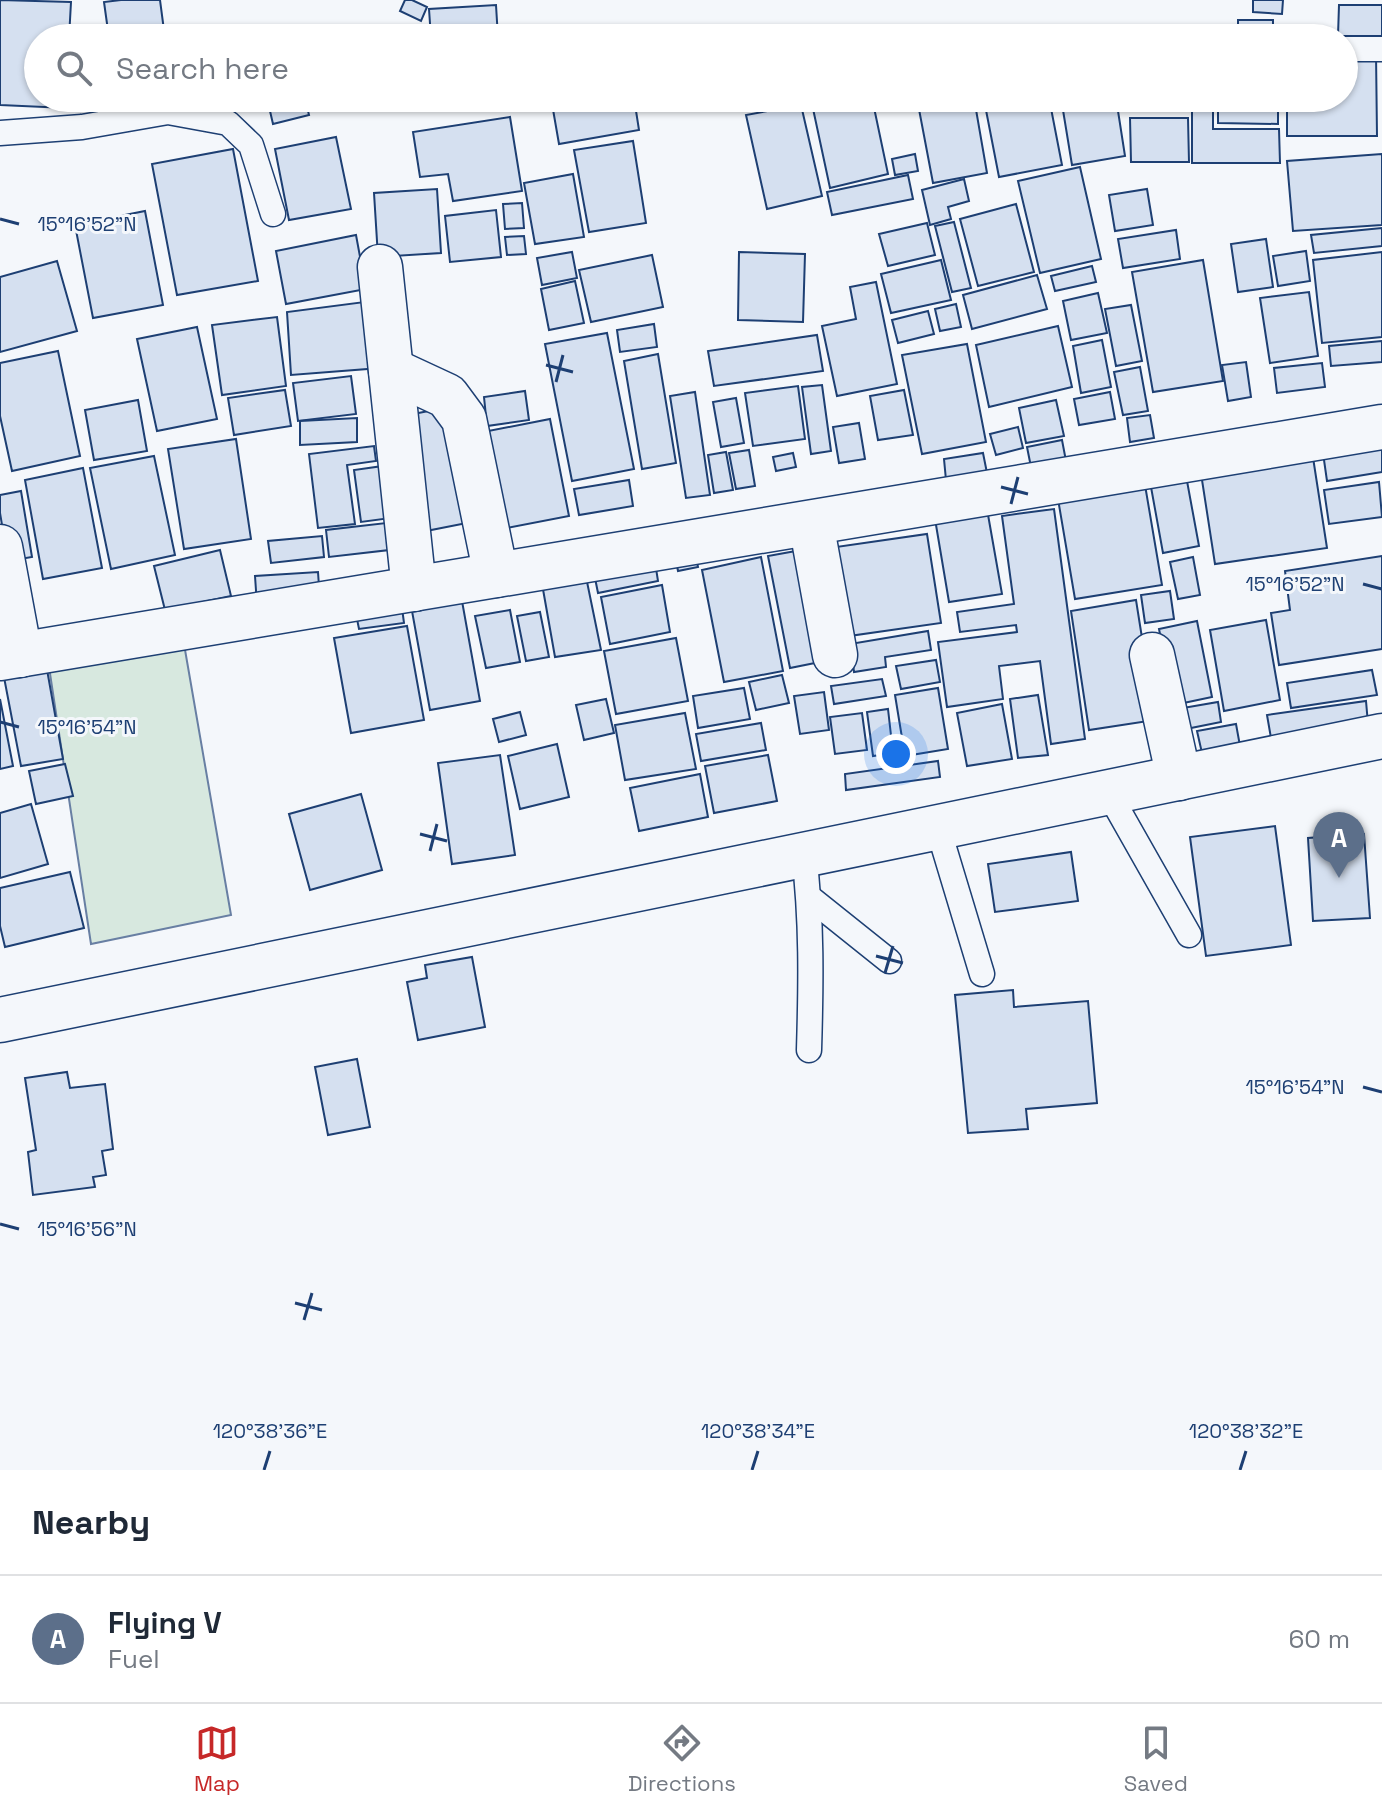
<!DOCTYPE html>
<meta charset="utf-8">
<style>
:root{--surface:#fff;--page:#f2f2f3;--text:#1f2937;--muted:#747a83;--line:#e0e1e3;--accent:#c62828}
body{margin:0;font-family:"Space Grotesk",sans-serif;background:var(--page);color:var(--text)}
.you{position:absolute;left:896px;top:754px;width:28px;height:28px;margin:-20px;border:6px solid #fff;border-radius:50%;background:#1a73e8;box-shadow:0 0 0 12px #1a73e833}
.badge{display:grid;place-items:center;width:52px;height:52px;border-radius:50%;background:var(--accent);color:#fff;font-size:26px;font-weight:700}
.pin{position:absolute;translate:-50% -66px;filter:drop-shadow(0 2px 4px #0008)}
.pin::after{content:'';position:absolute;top:42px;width:28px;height:24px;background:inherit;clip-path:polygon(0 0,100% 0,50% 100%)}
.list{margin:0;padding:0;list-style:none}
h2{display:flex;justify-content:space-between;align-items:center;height:104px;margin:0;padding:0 32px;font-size:34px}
h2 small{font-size:26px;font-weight:400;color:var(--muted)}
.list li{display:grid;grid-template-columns:52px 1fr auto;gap:24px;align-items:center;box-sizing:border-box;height:128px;padding:0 32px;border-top:2px solid var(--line)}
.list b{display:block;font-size:30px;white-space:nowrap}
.list p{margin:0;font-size:26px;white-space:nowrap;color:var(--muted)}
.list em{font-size:26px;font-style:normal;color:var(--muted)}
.icon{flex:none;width:44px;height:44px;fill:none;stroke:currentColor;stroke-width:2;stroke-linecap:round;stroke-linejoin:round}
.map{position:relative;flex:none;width:1382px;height:1470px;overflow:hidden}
.search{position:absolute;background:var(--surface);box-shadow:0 2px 6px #0004;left:24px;right:24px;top:24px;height:88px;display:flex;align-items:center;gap:20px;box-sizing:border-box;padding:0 28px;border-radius:44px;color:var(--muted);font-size:30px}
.sheet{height:232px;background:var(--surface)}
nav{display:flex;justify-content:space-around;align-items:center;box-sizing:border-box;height:112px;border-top:2px solid var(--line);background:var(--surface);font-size:22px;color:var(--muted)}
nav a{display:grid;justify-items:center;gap:4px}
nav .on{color:var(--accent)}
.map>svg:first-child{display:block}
</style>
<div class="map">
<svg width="1382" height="1470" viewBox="0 0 1382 1470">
<rect width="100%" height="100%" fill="#f4f7fb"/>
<!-- green -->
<polygon fill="#d7e8df" stroke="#687fa3" stroke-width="2" points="184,644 231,915 91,944 49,667"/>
<!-- building -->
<g fill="#d5e0f0" stroke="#1d3f73" stroke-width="2">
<polygon points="0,0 71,2 69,38 38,38 38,98 66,98 66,108 0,105"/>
<polygon points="121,0 160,0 165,38 109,38 104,2"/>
<polygon points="405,0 412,0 427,7 421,21 400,11"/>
<polygon points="1253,0 1283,0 1282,14 1253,12"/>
<polygon points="496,5 498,38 431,38 429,9"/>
<polygon points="1339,5 1382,5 1382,36 1338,36"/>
<rect x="1238" y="20" width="35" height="18"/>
<polygon points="1344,53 1376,53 1377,136 1287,136 1287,98 1344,98"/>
<polygon points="267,98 305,98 309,115 273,124"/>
<polygon points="326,98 363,98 328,106"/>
<polygon points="551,98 634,98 639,130 559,144"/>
<polygon points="841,98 872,98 888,174 830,188 812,104"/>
<polygon points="950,98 974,98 987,173 933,183 918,104"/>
<polygon points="1023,98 1049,98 1062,165 999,177 985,105"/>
<polygon points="1061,98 1116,98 1125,156 1072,165"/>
<rect x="1134" y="98" width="47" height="13"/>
<polygon points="1192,98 1213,98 1213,129 1279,129 1280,163 1192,163"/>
<polygon points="1218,98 1278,98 1278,124 1218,123"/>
<polygon points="801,105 822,196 767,209 746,115"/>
<polygon points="510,117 522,191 453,201 448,174 420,177 413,132"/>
<polygon points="1130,118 1188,118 1189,162 1131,162"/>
<polygon points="336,137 351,209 289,220 275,149"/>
<polygon points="633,141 646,223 589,232 574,150"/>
<polygon points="233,149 258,281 177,295 152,164"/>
<polygon points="915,154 918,171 895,175 892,159"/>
<polygon points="1382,154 1382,225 1293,231 1287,161"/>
<polygon points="1080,167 1101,259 1040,273 1018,181"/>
<polygon points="573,174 584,237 535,244 524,183"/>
<polygon points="908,175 913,199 832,215 827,192"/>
<polygon points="964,179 969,201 948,207 951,219 930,225 922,190"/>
<polygon points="437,189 441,253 378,257 374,193"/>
<polygon points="1147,189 1153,225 1115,231 1109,195"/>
<polygon points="522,203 524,228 505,229 503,204"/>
<polygon points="1016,204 1034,272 978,286 960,219"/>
<polygon points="496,210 501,257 450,262 445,216"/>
<polygon points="145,211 163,305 93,318 75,225"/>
<polygon points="954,222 971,288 952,292 935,226"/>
<polygon points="927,223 935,255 888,266 879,234"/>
<polygon points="1382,228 1382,246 1314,253 1311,235"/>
<polygon points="1176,230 1180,259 1123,268 1118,239"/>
<polygon points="356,235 366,289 286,304 276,251"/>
<polygon points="524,236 526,254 507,255 505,237"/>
<polygon points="1266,239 1273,287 1238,292 1231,244"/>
<polygon points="1306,251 1310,281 1278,286 1273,256"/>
<polygon points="572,252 577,278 542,285 537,258"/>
<polygon points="739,252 805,254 803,322 738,320"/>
<polygon points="1382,252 1382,337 1322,343 1313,260"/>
<polygon points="652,255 663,307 591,322 579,270"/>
<polygon points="941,260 951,300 891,313 881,274"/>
<polygon points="1203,260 1223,381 1153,392 1132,272"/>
<polygon points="57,261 77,331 0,352 0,277"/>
<polygon points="1092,266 1096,282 1055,291 1051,276"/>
<polygon points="1037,275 1047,309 972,329 963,295"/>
<polygon points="575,281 584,323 549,330 541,289"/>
<polygon points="876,282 897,384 837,396 822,326 856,319 850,287"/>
<polygon points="1309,292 1318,356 1270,363 1260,298"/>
<polygon points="1098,293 1107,333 1071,340 1063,301"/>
<polygon points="372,301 380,368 291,375 287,312"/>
<polygon points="956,304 961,327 940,331 935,309"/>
<polygon points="1131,305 1142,361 1116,366 1105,309"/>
<polygon points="928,311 934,334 898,343 892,320"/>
<polygon points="277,317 286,386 222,395 212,325"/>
<polygon points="654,324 657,347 620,352 617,330"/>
<polygon points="1058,326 1072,387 989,407 976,345"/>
<polygon points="197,327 217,419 157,431 137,339"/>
<polygon points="607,333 634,469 572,481 545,344"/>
<polygon points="817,335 823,371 714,386 708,351"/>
<polygon points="1102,340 1111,387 1081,393 1073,346"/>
<polygon points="1382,341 1382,362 1331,366 1329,346"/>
<polygon points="967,344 986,442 922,454 902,355"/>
<polygon points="58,351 80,456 12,471 0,416 0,363"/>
<polygon points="658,354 676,463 642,469 624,361"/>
<polygon points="1246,362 1251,397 1228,401 1222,365"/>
<polygon points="1322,363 1325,387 1277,393 1274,368"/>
<polygon points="1140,367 1148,411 1123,415 1114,372"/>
<polygon points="351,376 356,414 298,421 293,383"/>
<polygon points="822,385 831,451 811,454 802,387"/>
<polygon points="798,386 805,439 753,446 745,393"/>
<polygon points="285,390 291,426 234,435 228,398"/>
<polygon points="904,390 913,435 878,440 870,396"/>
<polygon points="525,391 529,420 487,426 484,397"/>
<polygon points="695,392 710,495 686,498 670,396"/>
<polygon points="1110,392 1115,419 1079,425 1074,399"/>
<polygon points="736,398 744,443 721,447 713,402"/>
<polygon points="138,400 147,451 94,460 85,410"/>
<polygon points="1056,400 1064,436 1026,443 1019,408"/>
<polygon points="449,407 472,522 421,532 398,417"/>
<polygon points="1150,415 1154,438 1130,442 1127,418"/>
<polygon points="357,418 357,442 300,445 300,421"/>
<polygon points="550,419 569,516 502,529 483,432"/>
<polygon points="859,423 865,459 839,463 833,427"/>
<polygon points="1018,427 1023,448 996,455 990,434"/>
<polygon points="236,439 251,539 184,549 168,449"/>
<polygon points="1062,440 1066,461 1031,467 1027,447"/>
<polygon points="1382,442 1382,472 1327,481 1322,446"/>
<polygon points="374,446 376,461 347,465 355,524 318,528 309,454"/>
<polygon points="749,450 755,486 736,489 729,453"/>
<polygon points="1312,451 1327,548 1215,564 1200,467"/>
<polygon points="726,452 733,490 714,493 708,455"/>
<polygon points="793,453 796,467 776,471 773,457"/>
<polygon points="983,453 987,473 946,480 944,459"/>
<polygon points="154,456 175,555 111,569 90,468"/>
<polygon points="383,466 391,518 361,522 354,470"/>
<polygon points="83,468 102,568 43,579 25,480"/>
<polygon points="629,480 633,506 579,515 574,489"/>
<polygon points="1187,481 1199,546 1163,553 1151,487"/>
<polygon points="1379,482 1382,517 1329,524 1324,490"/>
<polygon points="1145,485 1162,585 1075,599 1058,499"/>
<polygon points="21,491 32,557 8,561 0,513 0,495"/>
<polygon points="987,509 1002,594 949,602 935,519"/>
<polygon points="1054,509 1085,739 1051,744 1040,661 999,666 1003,699 947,707 938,642 1017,632 1016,625 960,632 957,612 1014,604 1002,516"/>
<polygon points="386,523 389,550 329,557 326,530"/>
<polygon points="927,534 941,623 842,637 829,548"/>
<polygon points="322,536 324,557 271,563 268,541"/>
<polygon points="807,549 830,660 790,668 768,556"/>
<polygon points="220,550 231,596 165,610 154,566"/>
<polygon points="695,552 698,567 678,571 675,556"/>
<polygon points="1382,556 1382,649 1279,665 1271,613 1290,610 1285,571"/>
<polygon points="761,557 783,671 724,682 702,570"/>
<polygon points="1193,557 1200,595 1178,599 1170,562"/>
<polygon points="655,562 658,581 598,593 594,573"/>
<polygon points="318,572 320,601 257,605 255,576"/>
<polygon points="585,572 601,650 555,657 541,578"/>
<polygon points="662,585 670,632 610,644 601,597"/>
<polygon points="1170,591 1174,619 1145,623 1141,595"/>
<polygon points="1136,600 1155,720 1089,730 1071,611"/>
<polygon points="462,601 480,701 430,710 412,611"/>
<polygon points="402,608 404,623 359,629 356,614"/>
<polygon points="510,610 520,662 486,668 475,616"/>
<polygon points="540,612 549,657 526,661 517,616"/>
<polygon points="1266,620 1280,700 1224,711 1210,630"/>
<polygon points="1197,621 1212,697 1174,705 1159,629"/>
<polygon points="407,626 424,720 351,733 334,638"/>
<polygon points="928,631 931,650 885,657 886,667 854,672 850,644"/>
<polygon points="676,638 688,701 616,714 604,651"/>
<polygon points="936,660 940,682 901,689 896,666"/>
<polygon points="46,664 63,759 21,766 3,672"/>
<polygon points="1372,670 1377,695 1291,708 1287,683"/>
<polygon points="782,675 789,703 756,710 749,682"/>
<polygon points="882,679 886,696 834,704 831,686"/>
<polygon points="744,688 750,719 698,728 693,696"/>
<polygon points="938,688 948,749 905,756 895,695"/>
<polygon points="824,692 829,730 800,734 794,696"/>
<polygon points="1038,695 1048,755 1018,758 1010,699"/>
<polygon points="0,699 13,766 0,769"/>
<polygon points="606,699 614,733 584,740 576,705"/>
<polygon points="1366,701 1368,724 1271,738 1267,715"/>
<polygon points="1218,702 1221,722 1181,730 1177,709"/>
<polygon points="1002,704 1012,759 967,766 957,713"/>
<polygon points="888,709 893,753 873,756 867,712"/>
<polygon points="520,712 526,735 499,742 493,719"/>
<polygon points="685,713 696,769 625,780 615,725"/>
<polygon points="862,713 867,750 835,754 830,717"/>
<polygon points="761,723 766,750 701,761 696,734"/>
<polygon points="1236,724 1240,746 1202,753 1197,731"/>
<polygon points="557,744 569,797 520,809 508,756"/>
<polygon points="500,755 515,855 452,864 438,763"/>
<polygon points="768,755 777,801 714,813 705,766"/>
<polygon points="938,761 940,777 846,790 845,774"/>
<polygon points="65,764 73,796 36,804 29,771"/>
<polygon points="700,774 708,817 639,831 630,788"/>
<polygon points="361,794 382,870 310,890 289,814"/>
<polygon points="31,804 48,864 0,878 0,813"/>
<polygon points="1275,826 1291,945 1206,956 1190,837"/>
<polygon points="1364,834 1370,918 1313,921 1308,838"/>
<polygon points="1071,852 1078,901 995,912 988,864"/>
<polygon points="70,872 84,928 5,947 0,926 0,888"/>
<polygon points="472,957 485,1027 418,1040 407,982 427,978 425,965"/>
<polygon points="1013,990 1014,1007 1088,1001 1097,1103 1026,1109 1028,1129 968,1133 955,995"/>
<polygon points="357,1059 370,1127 328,1135 315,1067"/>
<polygon points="67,1072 70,1088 105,1084 113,1149 102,1151 106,1175 93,1177 95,1187 33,1195 28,1152 36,1150 25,1078"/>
</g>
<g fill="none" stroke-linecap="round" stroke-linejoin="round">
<defs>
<g id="lane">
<polyline points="1344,49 1382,49"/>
<polyline points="0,133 82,127 168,112 228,123 251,145 273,214"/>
<polyline points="1108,792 1189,935"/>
<polyline points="938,828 982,974"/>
<path d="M804,855C812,920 811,984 809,1050"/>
<polyline points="809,897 889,961"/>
</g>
<g id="street">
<polyline points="380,267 414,589"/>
<polyline points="391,370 447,396 464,419 496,575"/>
<polyline points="811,523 835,655"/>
<polyline points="0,547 20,655"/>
<polyline points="1152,655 1179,778"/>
<polyline points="0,658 1382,427"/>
</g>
<polyline id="secondary" points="0,1020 1382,736"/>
</defs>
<!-- lane casing -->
<use href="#lane" stroke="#1d3f73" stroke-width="27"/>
<!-- street casing -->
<use href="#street" stroke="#1d3f73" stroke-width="47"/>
<!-- secondary casing -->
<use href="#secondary" stroke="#1d3f73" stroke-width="47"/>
<!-- lane -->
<use href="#lane" stroke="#f4f7fb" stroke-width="24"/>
<!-- street -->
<use href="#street" stroke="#f4f7fb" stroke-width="44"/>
<!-- secondary -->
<use href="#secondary" stroke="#f4f7fb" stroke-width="44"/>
</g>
<!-- ticks -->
<path fill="none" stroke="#1d3f73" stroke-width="3" d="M0,219L19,224M546,365L573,372M556,382L563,355M1001,487L1028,494M1011,504L1018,477M1363,584L1382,589M0,722L19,727M420,834L447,841M430,851L437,824M876,956L903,963M885,973L893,946M1363,1087L1382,1092M0,1224L19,1229M295,1303L322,1310M304,1320L312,1293M264,1470L270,1451M752,1470L758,1451M1240,1470L1246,1451"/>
<g font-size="20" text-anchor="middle" fill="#1d3f73" stroke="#f4f7fb" stroke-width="6" stroke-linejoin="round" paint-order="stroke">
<text x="87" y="231">15°16'52"N</text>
<text x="1295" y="591">15°16'52"N</text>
<text x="87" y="734">15°16'54"N</text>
<text x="1295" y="1094">15°16'54"N</text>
<text x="87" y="1236">15°16'56"N</text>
<text x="270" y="1438">120°38'36"E</text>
<text x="758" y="1438">120°38'34"E</text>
<text x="1246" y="1438">120°38'32"E</text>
</g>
</svg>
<div class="you"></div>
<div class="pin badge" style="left:1339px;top:878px;background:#5c6f8a">A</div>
<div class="search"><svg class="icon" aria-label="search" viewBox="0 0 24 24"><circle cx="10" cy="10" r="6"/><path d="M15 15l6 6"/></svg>Search here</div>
</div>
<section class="sheet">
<h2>Nearby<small></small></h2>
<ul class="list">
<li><span class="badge" style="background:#5c6f8a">A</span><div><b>Flying V</b><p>Fuel</p></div><em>60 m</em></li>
</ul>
</section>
<nav>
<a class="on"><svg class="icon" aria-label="map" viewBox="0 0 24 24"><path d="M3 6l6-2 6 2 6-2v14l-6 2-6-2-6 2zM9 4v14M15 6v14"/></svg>Map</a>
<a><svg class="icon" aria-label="directions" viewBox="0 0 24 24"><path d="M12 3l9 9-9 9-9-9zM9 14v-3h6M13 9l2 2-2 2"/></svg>Directions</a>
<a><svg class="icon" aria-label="saved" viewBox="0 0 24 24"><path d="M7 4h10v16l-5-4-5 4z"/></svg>Saved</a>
</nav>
